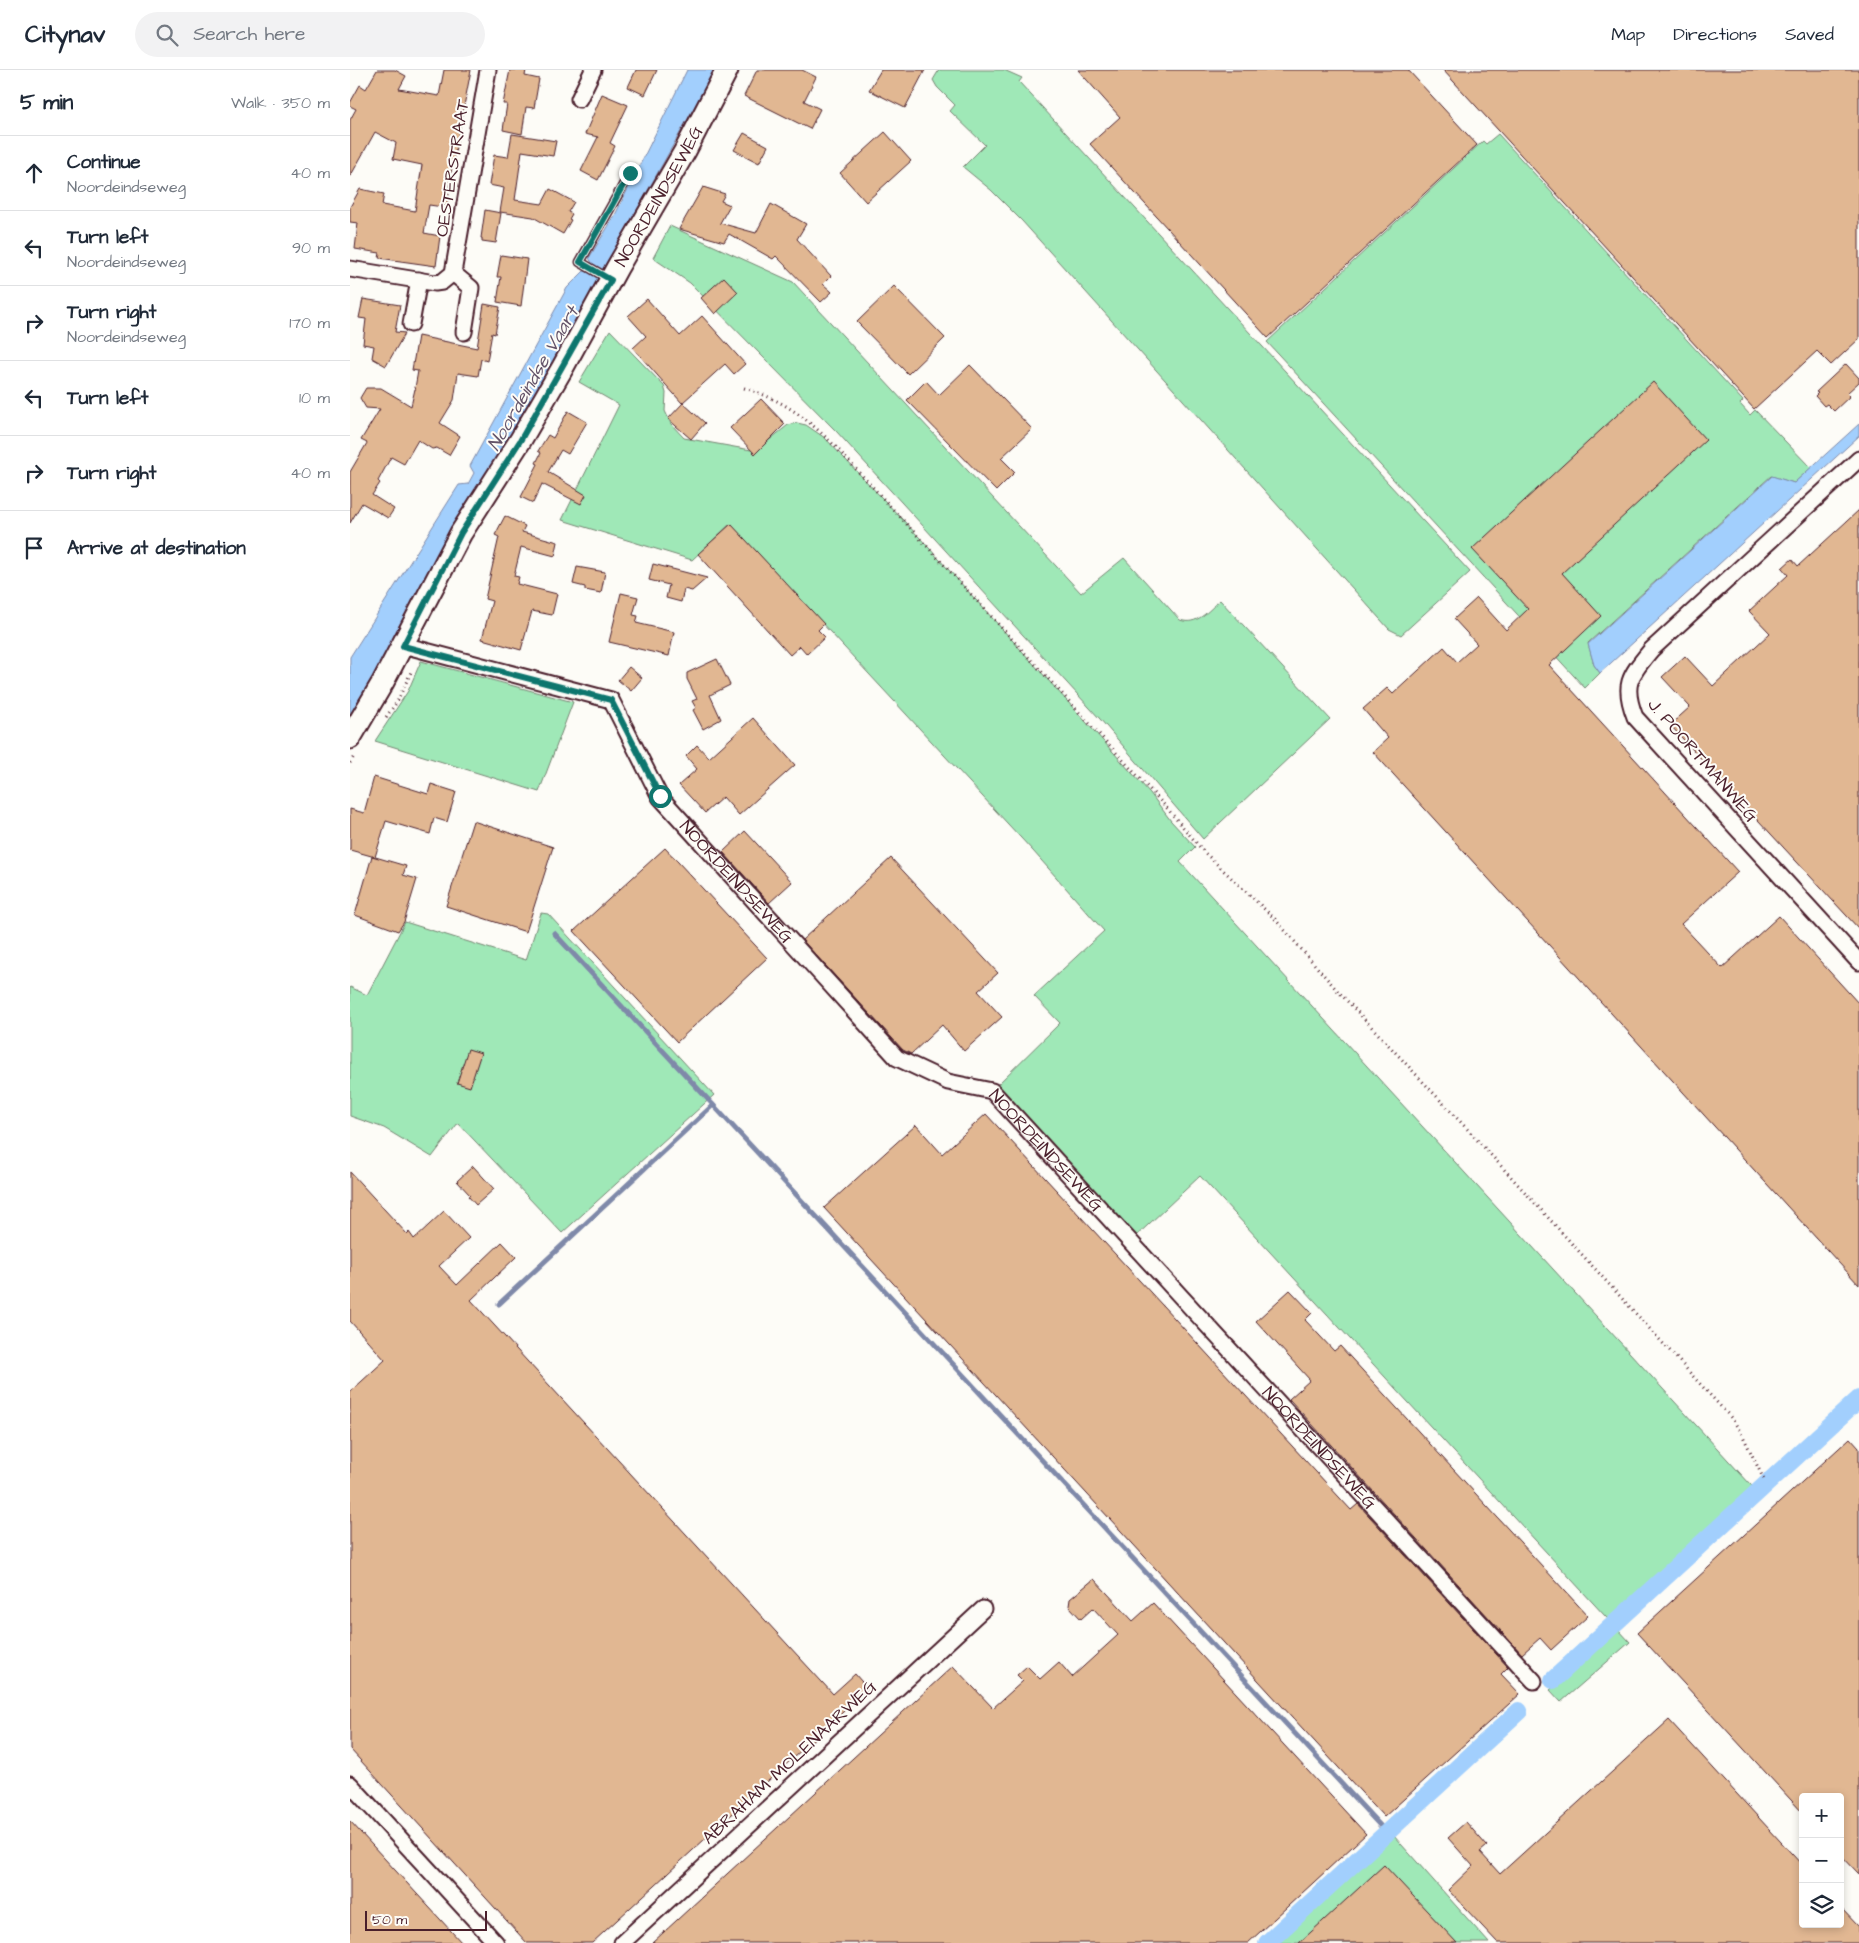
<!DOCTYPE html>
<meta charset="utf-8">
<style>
:root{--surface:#fff;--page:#f2f2f3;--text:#1f2937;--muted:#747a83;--line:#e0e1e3}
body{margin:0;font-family:"Architects Daughter",sans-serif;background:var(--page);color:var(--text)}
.controls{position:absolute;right:15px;bottom:15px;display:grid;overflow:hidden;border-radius:5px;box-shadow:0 2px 8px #0003}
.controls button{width:45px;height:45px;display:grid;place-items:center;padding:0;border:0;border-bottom:1px solid var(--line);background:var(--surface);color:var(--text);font:25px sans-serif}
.scale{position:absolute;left:15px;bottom:12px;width:122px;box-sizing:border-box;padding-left:5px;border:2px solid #4a1f2b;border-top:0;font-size:14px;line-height:18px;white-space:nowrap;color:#4a1f2b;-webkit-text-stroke:4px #fdfcf7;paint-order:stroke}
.stop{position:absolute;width:15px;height:15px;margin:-11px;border:4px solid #0f766e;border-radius:50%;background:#fff}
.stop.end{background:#0f766e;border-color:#fff;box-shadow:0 1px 5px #0008}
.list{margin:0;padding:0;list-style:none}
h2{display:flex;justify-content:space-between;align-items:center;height:65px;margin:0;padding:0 20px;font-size:21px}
h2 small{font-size:16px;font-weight:400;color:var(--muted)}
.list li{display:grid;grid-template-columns:32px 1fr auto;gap:15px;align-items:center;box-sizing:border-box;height:75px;padding:0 20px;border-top:1px solid var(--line)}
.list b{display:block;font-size:19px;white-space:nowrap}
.list p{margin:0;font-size:16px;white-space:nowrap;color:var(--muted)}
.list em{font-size:16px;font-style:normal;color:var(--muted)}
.icon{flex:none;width:28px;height:28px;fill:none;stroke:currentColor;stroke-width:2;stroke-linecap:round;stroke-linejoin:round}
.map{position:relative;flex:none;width:1509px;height:1873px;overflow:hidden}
header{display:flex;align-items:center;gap:30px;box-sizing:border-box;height:70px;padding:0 25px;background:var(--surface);border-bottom:1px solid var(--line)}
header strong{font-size:24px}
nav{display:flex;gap:28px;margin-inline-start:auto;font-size:18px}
.search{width:350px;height:45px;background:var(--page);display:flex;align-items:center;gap:12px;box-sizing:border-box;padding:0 18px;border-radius:28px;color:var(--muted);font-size:19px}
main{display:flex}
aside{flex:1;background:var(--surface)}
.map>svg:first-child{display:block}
</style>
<header>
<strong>Citynav</strong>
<div class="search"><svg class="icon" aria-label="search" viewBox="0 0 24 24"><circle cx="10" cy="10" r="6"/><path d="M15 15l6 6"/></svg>Search here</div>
<nav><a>Map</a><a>Directions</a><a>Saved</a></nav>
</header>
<main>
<aside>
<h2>5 min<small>Walk · 350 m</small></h2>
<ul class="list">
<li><svg class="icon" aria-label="ahead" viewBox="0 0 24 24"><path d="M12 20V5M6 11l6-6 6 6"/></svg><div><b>Continue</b><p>Noordeindseweg</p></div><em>40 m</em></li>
<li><svg class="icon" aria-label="left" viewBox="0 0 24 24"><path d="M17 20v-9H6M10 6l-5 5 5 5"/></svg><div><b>Turn left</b><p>Noordeindseweg</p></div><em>90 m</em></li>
<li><svg class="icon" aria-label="right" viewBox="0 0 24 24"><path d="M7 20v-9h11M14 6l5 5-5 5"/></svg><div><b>Turn right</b><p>Noordeindseweg</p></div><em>170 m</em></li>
<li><svg class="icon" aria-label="left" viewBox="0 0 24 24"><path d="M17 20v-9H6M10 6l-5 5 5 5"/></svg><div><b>Turn left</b></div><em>10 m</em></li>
<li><svg class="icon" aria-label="right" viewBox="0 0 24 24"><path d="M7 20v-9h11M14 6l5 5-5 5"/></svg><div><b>Turn right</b></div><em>40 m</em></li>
<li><svg class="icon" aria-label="arrive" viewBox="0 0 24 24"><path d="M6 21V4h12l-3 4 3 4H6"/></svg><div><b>Arrive at destination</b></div></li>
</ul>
</aside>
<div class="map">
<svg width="1509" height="1873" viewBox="0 0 1509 1873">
<rect width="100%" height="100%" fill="#fdfcf7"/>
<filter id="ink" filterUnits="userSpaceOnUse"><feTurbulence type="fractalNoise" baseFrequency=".02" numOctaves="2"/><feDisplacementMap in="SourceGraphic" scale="10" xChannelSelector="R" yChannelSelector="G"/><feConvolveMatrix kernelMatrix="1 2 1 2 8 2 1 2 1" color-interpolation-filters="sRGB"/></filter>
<g filter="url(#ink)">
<!-- green -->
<g fill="#9fe8b7" stroke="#748471">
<polygon points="589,0 654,0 672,8 669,12 1120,502 1051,565 1039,559 672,151 641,120 613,97 635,75 600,41 605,35 587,17 583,10"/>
<polygon points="1148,64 1393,331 1390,334 1400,345 1405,340 1461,398 1444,413 1421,406 1238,573 1244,595 1250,603 1235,618 917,272 1133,71 1136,74"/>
<path d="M320,156L443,212L731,523L774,488L830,550C847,556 858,541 870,530L980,649L853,769L750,649L486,361L340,213L303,188Z"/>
<polygon points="260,260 314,316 316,323 315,341 321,354 334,368 401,380 412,376 438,355 447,353 456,355 475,368 570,468 800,723 821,751 845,777 830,792 1411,1426 1268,1559 1280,1572 1211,1632 1200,1620 1267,1559 850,1106 782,1170 643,1019 710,953 684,926 754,861 683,781 380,454 342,490 212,450 269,335 229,312"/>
<polygon points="71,591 223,632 189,722 25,671 58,621"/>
<polygon points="191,843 198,844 364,1025 212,1163 108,1053 82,1087 34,1058 0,1046 0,917 17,925 55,852 176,890"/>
<polygon points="1043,1765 1139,1873 924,1873"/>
</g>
<!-- water -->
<g fill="#a2cffd" stroke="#7f89a9">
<polygon points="337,0 365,0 254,199 251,200 248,207 249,210 160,366 120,428 77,504 42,574 0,645 0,587 109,415 118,414 124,403 120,396 217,218 234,201 241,203 244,196 239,188 264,147"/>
<polygon points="1509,354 1509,366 1250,603 1244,595 1238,574 1422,406 1444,413"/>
</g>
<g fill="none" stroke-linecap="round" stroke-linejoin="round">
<!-- stream -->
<g stroke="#7f89a9" stroke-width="5">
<polyline points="204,863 1037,1763"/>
<polyline points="149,1234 363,1035"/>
</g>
<!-- canal -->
<g stroke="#a2cffd" stroke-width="18">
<polyline points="1203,1610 1509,1329"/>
<polyline points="917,1873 1169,1641"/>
</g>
</g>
<!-- building -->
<g fill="#e1b792" stroke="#4a1f2b">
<polygon points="27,0 45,0 56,6 49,19 89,26 94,0 121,0 97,123 99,124 97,136 94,135 93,137 79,135 74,163 90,166 86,196 29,188 30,183 5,179 8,153 0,152 0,137 10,119 34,124 32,135 65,141 72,95 43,89 46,73 25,62 0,107 0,50 6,39 0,36 0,33 10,15 16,19"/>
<polygon points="160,0 176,0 175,6 189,9 184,38 176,37 172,64 153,60 157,34 153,34"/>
<polygon points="286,0 307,0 295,25 278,17"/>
<polygon points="407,0 452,0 466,7 454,31 470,39 460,59 394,26"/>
<polygon points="531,0 575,0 555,38 519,20"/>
<polygon points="728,0 1058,0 1127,75 918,268 740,74 770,47"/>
<polygon points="1093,0 1509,0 1509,269 1481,295 1467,281 1404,339"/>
<polygon points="252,24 278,35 260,73 265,76 248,110 231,101 248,67 235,64"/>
<polygon points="535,62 561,91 516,132 490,103"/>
<polygon points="394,63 418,76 409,93 384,80"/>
<polygon points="162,64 206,71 203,86 172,81 165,130 192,134 200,119 224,132 218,142 222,144 219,149 221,150 213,164 183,147 150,142 154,118 139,115 144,85 158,87"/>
<polygon points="353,117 375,124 371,131 380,135 370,153 406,163 421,134 456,154 447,169 481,206 473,214 482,222 471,232 426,186 423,189 379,164 374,172 329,159"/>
<polygon points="135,140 151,143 146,173 132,171 132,168 131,168"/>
<polygon points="151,185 177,189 171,236 147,232 151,207 147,207"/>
<polygon points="374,207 388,222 365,244 351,228"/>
<polygon points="544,216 595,268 558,304 507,252"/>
<polygon points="13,229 50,235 45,262 55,263 36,296 22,288 24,276 13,274 16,249 9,248"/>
<polygon points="297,229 330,266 352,246 395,294 384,304 375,294 332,333 283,278 296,266 278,246"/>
<polygon points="134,234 150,237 145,264 142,263 137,291 131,289 128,306 108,303 104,330 90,353 110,366 99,385 87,378 82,379 68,370 54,394 41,387 28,411 30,413 22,425 44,439 38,448 12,433 0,453 0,402 17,373 11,370 30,339 16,338 10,328 16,318 31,318 61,336 65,319 66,319 65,318 68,301 62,300 68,266 127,278"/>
<polygon points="1496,294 1509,308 1509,312 1497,323 1500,326 1484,341 1477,334 1474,336 1465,326 1468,323 1466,322"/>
<polygon points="620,295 682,359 651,388 665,402 646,421 557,330 576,311 589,325"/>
<polygon points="1303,312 1356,370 1212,503 1251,546 1199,595 1388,802 1331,854 1372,898 1429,846 1509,934 1509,1215 1023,682 1038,668 1013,639 1037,618 1043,624 1094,577 1107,592 1127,574 1104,549 1127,528 1156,560 1178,539 1122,479"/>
<polygon points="411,329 435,354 405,384 380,358"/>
<polygon points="333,333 355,353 341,369 318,349"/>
<polygon points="218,341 237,352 218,384 211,380 198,402 236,425 231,434 192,414 183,433 171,427 188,394 186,393 191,383 188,381 198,365 203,368"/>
<polygon points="1509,440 1509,859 1320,655 1340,637 1312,607 1335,586 1363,616 1420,563 1399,541 1438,505 1432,498 1442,489 1448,496"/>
<polygon points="155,446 175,456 172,462 208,472 205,486 171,477 164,506 169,507 167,514 207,524 202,545 182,541 171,580 132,569 142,531 135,529 149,467 145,465"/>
<polygon points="381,454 474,554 468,560 475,567 457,584 450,576 440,585 348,484"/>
<polygon points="303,494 357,508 342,521 334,519 331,532 316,528 319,515 299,510"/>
<polygon points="227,497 255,502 251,523 235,520 235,517 223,514"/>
<polygon points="271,523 288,527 283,545 288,546 286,553 324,562 319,586 259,572"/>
<polygon points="367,589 380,615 360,625 371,649 353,659 343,640 346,638 342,631 347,629 337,609 337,603"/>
<polygon points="279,597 292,608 281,621 268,610"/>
<polygon points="403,648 445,695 389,745 373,727 355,743 329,715 347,699 336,686 347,675 359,688"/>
<polygon points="24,707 78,724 81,714 106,722 97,752 84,748 80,764 36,751 25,787 0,780 0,739 14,743"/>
<polygon points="123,751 203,777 176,862 96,836"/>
<polygon points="395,761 442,812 419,833 373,782"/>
<polygon points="315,778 417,888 327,972 224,861"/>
<polygon points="22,786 56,796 53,805 67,809 54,852 48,861 5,845"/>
<polygon points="541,788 648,903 628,921 652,947 614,981 592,955 561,984 553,980 452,870"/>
<polygon points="118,979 131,983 120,1017 107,1013"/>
<polygon points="636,1044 1001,1440 1008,1434 1158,1597 1151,1604 1170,1624 1034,1747 474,1138 566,1055 592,1084"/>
<polygon points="123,1096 144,1119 126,1135 118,1126 120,1125 107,1111"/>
<polygon points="0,1102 57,1164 59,1162 64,1169 94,1141 119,1168 89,1196 107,1215 152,1172 166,1187 121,1230 483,1624 505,1604 518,1619 242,1873 177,1873 0,1679 0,1322 35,1290 0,1251"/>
<polygon points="940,1220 962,1243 955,1250 984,1281 990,1276 1238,1546 1201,1580 1190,1568 1172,1584 939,1329 960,1310 906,1251"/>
<polygon points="1500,1368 1509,1378 1509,1804 1490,1784 1490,1727 1453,1727 1453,1743 1287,1563"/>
<polygon points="744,1509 783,1551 803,1533 1016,1764 898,1873 302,1873 603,1596 643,1638 673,1611 667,1605 677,1596 690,1609 709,1592 722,1607 768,1565 743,1538 731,1549 719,1536 720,1529"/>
<polygon points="1319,1650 1453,1796 1453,1854 1490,1854 1490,1837 1509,1857 1509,1873 1148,1873 1098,1820 1123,1796 1098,1768 1116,1752 1137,1776 1130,1782 1150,1804"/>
<polygon points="0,1751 112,1873 0,1873"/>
<polygon points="1034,1795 1107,1873 949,1873"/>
</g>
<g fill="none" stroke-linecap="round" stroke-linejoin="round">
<defs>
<polyline id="lane" points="259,209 230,192 280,103"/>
<g id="street">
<polyline points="229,29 243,0"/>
<polyline points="0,199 85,213 92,212 103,203 138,0"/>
<polyline points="103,203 121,218 114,262"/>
<polyline points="61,254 69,210"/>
<path d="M1509,389L1301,580C1280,606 1272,614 1285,647L1509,892"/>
<path id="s1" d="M53,575L261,630L310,727L547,988L598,1012L642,1021L1184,1611"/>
<polyline points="0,1714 146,1873"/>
<polyline points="272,1873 633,1539"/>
</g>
<g id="secondary">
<path id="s2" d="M0,668L33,612L111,463L170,371L213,297L267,198L335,81L377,0"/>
</g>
</defs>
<!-- lane casing -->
<use href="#lane" stroke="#4a1f2b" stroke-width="11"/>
<!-- street casing -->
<use href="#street" stroke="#4a1f2b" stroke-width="19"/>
<!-- secondary casing -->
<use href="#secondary" stroke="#4a1f2b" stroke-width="25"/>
<!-- path -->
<g stroke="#4a1f2b" stroke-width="3" stroke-dasharray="1 4" stroke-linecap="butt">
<path d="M394,318C434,330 455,347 485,376L816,737L855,783L925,849L986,919L1120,1062L1383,1350L1393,1366L1414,1410"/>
<polyline points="36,647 47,632 62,600"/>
<polyline points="0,693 5,685"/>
</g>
<!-- lane -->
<use href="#lane" stroke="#fdfcf7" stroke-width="8"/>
<!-- street -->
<use href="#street" stroke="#fdfcf7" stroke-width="15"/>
<!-- secondary -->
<use href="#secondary" stroke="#fdfcf7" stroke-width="21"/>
</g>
</g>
<g fill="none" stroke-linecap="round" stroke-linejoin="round" filter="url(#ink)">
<!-- route -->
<polyline stroke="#0f766e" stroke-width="6" points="280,103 230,192 261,210 170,371 111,463 53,576 261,630 310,726"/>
</g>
<g text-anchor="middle" stroke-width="4" stroke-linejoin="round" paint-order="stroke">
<!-- street labels -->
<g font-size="18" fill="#4a1f2b" stroke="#fdfcf7">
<text transform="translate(102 98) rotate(-81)" y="6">OESTERSTRAAT</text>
<text dy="6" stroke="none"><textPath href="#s2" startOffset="624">NOORDEINDSEWEG</textPath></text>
<text transform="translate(1353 690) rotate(49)" y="6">J. POORTMANWEG</text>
<text dy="6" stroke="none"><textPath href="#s1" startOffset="438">NOORDEINDSEWEG</textPath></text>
<text dy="6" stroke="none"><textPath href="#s1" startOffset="858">NOORDEINDSEWEG</textPath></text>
<text dy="6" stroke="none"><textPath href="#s1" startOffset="1262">NOORDEINDSEWEG</textPath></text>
<text transform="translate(439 1692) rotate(-43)" y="6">ABRAHAM MOLENAARWEG</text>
</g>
<!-- water labels -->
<g font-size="19" font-style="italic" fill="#64546a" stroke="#fdfcf7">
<text transform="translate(182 308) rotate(-60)" y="7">Noordeindse Vaart</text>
</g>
</g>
</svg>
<div class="controls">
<button>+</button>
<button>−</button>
<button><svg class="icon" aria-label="layers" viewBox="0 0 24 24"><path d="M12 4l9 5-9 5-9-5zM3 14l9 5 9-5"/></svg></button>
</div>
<div class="scale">50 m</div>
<div class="stop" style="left:310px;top:726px"></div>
<div class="stop end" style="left:280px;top:103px"></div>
</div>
</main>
